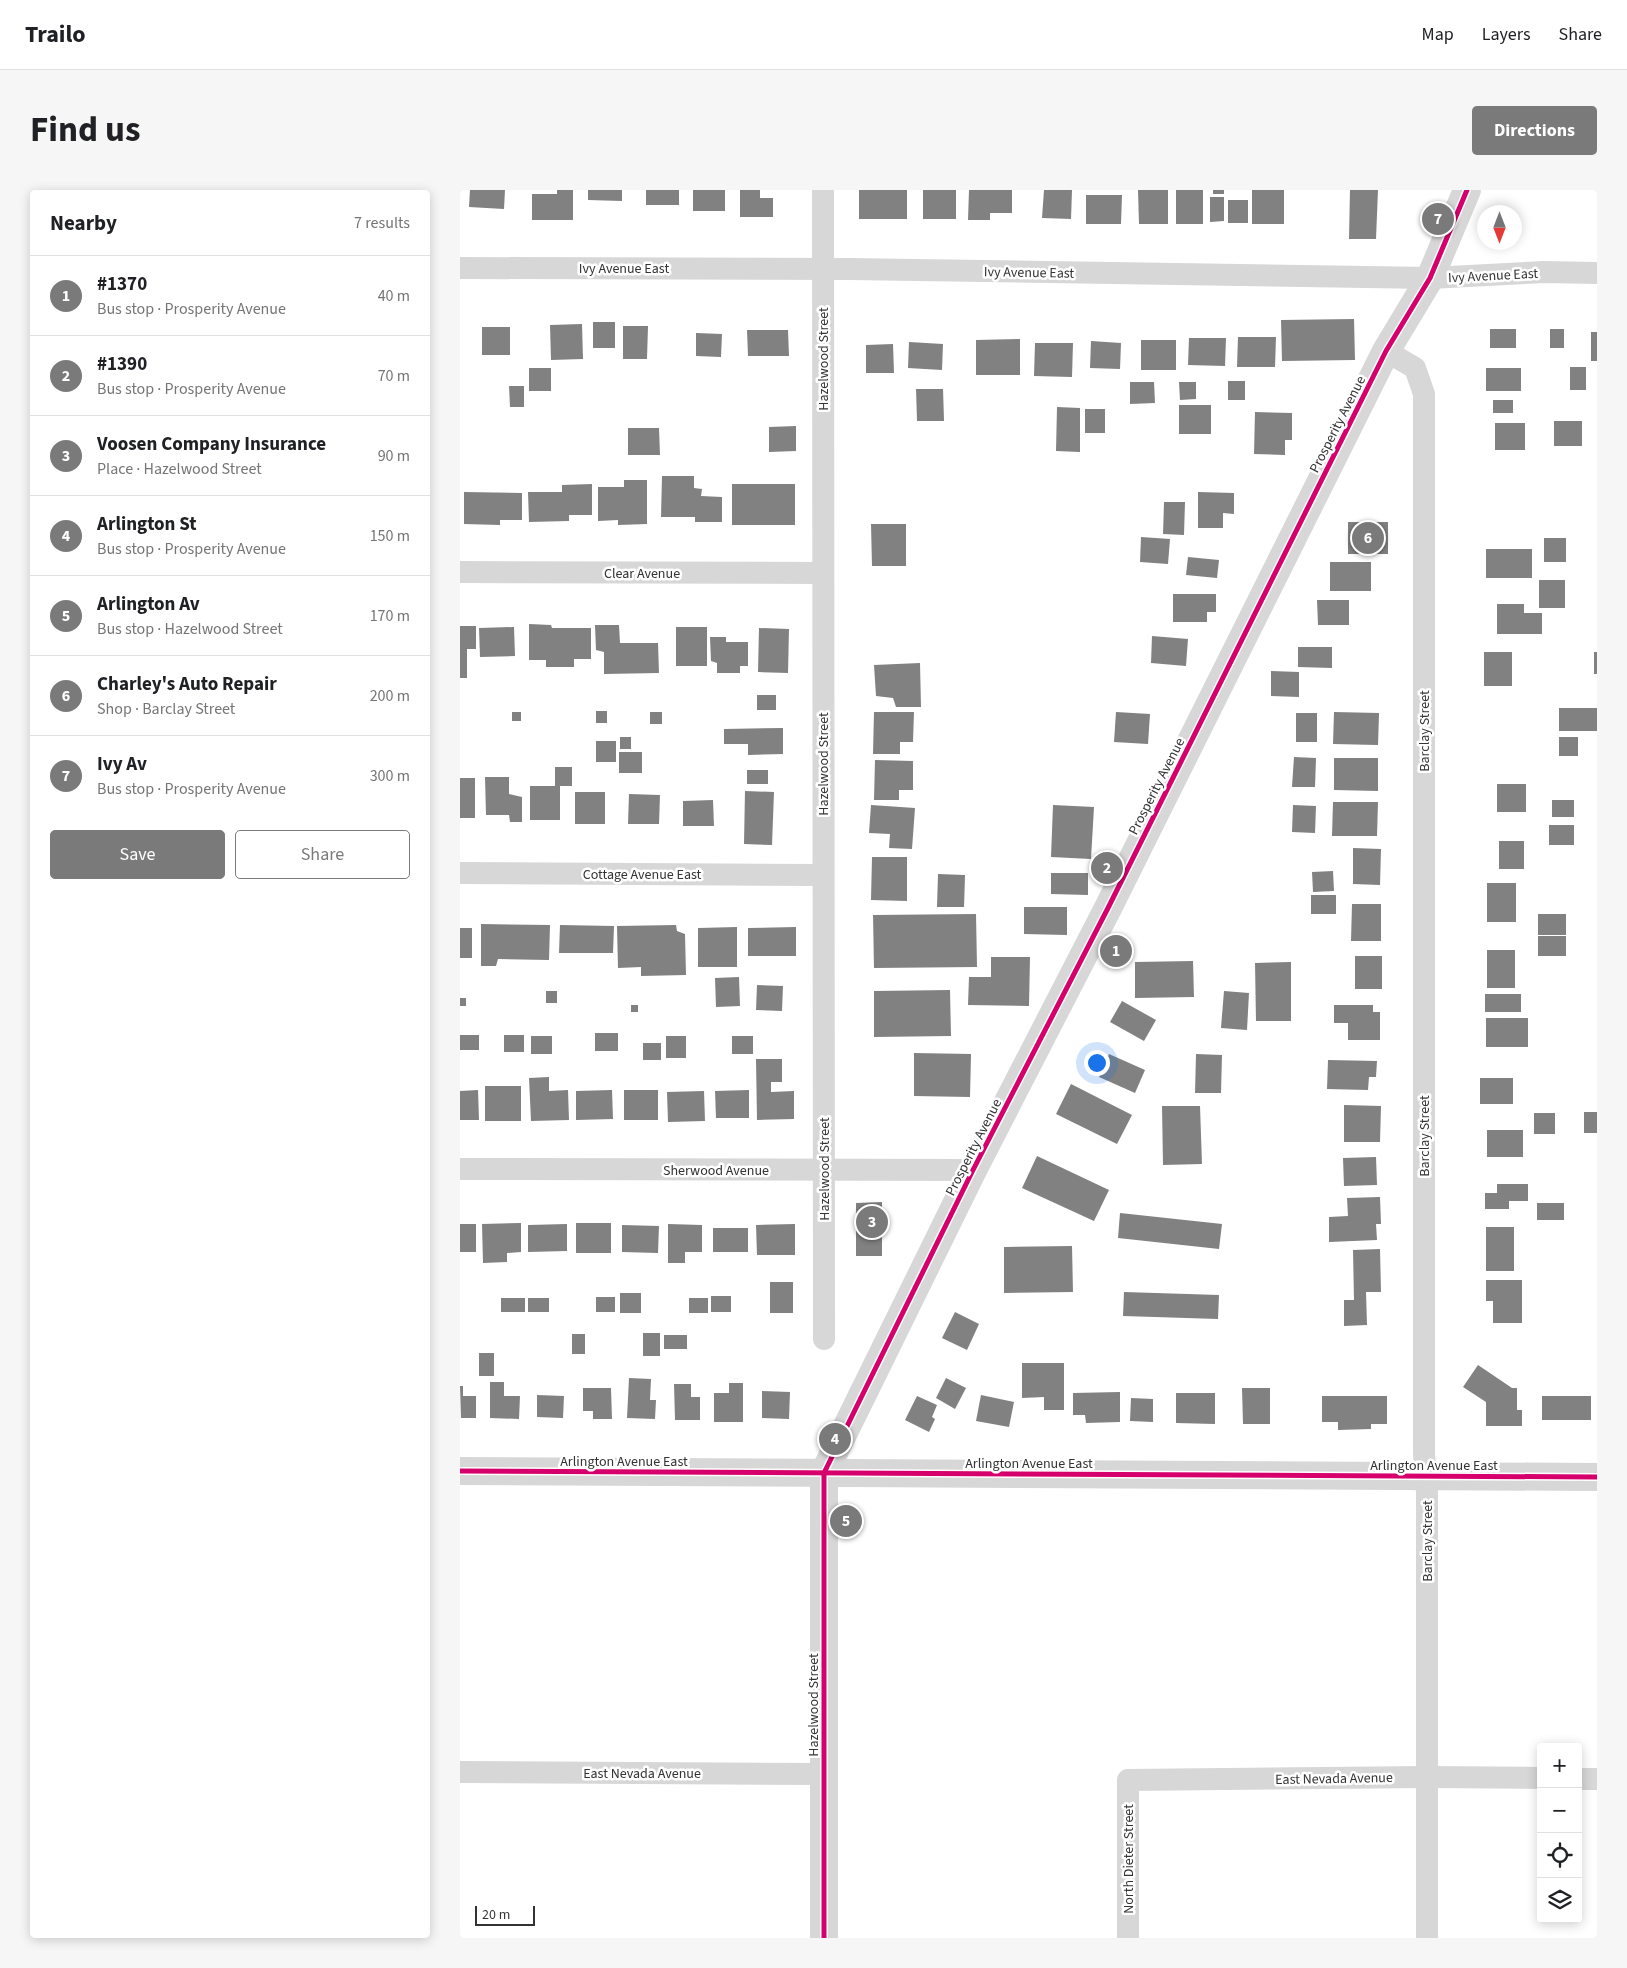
<!DOCTYPE html>
<meta charset="utf-8">
<style>
:root{--surface:#fff;--page:#f6f6f6;--text:#202124;--muted:#757577;--line:#e0e0e0;--accent:#7a7a7a}
body{margin:0;font-family:"Source Sans 3",sans-serif;background:var(--page);color:var(--text)}
.controls{position:absolute;right:15px;bottom:15px;display:grid;overflow:hidden;border-radius:5px;box-shadow:0 2px 12px #0003}
.controls button{width:45px;height:45px;display:grid;place-items:center;padding:0;border:0;border-bottom:1px solid var(--line);background:var(--surface);color:var(--text);font:25px sans-serif}
.compass{position:absolute;left:1017px;top:15px;width:45px;height:45px;border-radius:50%;background:var(--surface);box-shadow:0 2px 12px #0003;rotate:180deg}
.scale{position:absolute;left:15px;bottom:12px;width:60px;box-sizing:border-box;padding-left:5px;border:2px solid #333;border-top:0;font-size:14px;line-height:18px;white-space:nowrap;color:#333;-webkit-text-stroke:4px #fff;paint-order:stroke}
.you{position:absolute;left:636px;top:872px;width:18px;height:18px;margin:-12px;border:4px solid #fff;border-radius:50%;background:#1a73e8;box-shadow:0 0 0 8px #1a73e833}
.badge{display:grid;place-items:center;width:32px;height:32px;border-radius:50%;background:var(--accent);color:#fff;font-size:16px;font-weight:700}
.pin{position:absolute;translate:-50% -50%;border:2px solid #fff;box-shadow:0 1px 5px #0006}
.list{margin:0;padding:0;list-style:none}
h2{display:flex;justify-content:space-between;align-items:center;height:65px;margin:0;padding:0 20px;font-size:21px}
h2 small{font-size:16px;font-weight:400;color:var(--muted)}
.list li{display:grid;grid-template-columns:32px 1fr auto;gap:15px;align-items:center;box-sizing:border-box;height:80px;padding:0 20px;border-top:1px solid var(--line)}
.list b{display:block;font-size:19px;white-space:nowrap}
.list p{margin:0;font-size:16px;white-space:nowrap;color:var(--muted)}
.list em{font-size:16px;font-style:normal;color:var(--muted)}
.actions{display:flex;gap:10px;padding:15px 20px}
.actions a{flex:1;padding:11px 0;border:1px solid var(--accent);border-radius:5px;text-align:center;font-size:18px;color:var(--accent)}
.actions .main{background:var(--accent);color:#fff}
.icon{flex:none;width:28px;height:28px;fill:none;stroke:currentColor;stroke-width:2;stroke-linecap:round;stroke-linejoin:round}
.map{position:relative;flex:none;width:1137px;height:1748px;overflow:hidden;border-radius:5px}
header{display:flex;align-items:center;gap:30px;box-sizing:border-box;height:70px;padding:0 25px;background:var(--surface);border-bottom:1px solid var(--line)}
header strong{font-size:24px}
nav{display:flex;gap:28px;margin-inline-start:auto;font-size:18px}
.intro{display:flex;align-items:center;justify-content:space-between;box-sizing:border-box;height:120px;padding:0 30px}
h1{margin:0;font-size:35px}
.button{padding:12px 22px;border-radius:5px;background:var(--accent);color:#fff;font-size:18px;font-weight:700}
main{display:flex;gap:30px;padding:0 30px}
aside{flex:1;background:var(--surface);border-radius:5px;box-shadow:0 2px 12px #0003}
.map>svg:first-child{display:block}
</style>
<header>
<strong>Trailo</strong>
<nav><a>Map</a><a>Layers</a><a>Share</a></nav>
</header>
<div class="intro"><h1>Find us</h1><a class="button">Directions</a></div>
<main>
<aside>
<h2>Nearby<small>7 results</small></h2>
<ul class="list">
<li><span class="badge">1</span><div><b>#1370</b><p>Bus stop · Prosperity Avenue</p></div><em>40 m</em></li>
<li><span class="badge">2</span><div><b>#1390</b><p>Bus stop · Prosperity Avenue</p></div><em>70 m</em></li>
<li><span class="badge">3</span><div><b>Voosen Company Insurance</b><p>Place · Hazelwood Street</p></div><em>90 m</em></li>
<li><span class="badge">4</span><div><b>Arlington St</b><p>Bus stop · Prosperity Avenue</p></div><em>150 m</em></li>
<li><span class="badge">5</span><div><b>Arlington Av</b><p>Bus stop · Hazelwood Street</p></div><em>170 m</em></li>
<li><span class="badge">6</span><div><b>Charley's Auto Repair</b><p>Shop · Barclay Street</p></div><em>200 m</em></li>
<li><span class="badge">7</span><div><b>Ivy Av</b><p>Bus stop · Prosperity Avenue</p></div><em>300 m</em></li>
</ul>
<div class="actions"><a class="main">Save</a><a>Share</a></div>
</aside>
<div class="map">
<svg width="1137" height="1748" viewBox="0 0 1137 1748">
<rect width="100%" height="100%" fill="#fff"/>
<!-- building -->
<g fill="#818181">
<polygon points="10,0 45,0 44,19 9,17"/>
<polygon points="97,0 113,0 113,30 72,30 72,4 97,4"/>
<polygon points="128,0 162,0 162,11 128,10"/>
<rect x="186" y="0" width="33" height="15"/>
<rect x="233" y="0" width="32" height="21"/>
<polygon points="280,0 300,0 300,8 313,8 313,27 280,27"/>
<rect x="399" y="0" width="48" height="29"/>
<rect x="463" y="0" width="33" height="29"/>
<polygon points="509,0 552,0 552,23 530,23 530,30 508,30"/>
<polygon points="584,0 612,0 611,29 582,28"/>
<polygon points="678,0 708,0 708,34 679,34"/>
<rect x="716" y="0" width="27" height="34"/>
<rect x="753" y="0" width="11" height="4"/>
<rect x="792" y="0" width="32" height="34"/>
<polygon points="890,0 918,0 916,49 889,49"/>
<polygon points="626,5 662,5 661,34 626,34"/>
<polygon points="750,7 764,7 764,31 750,32"/>
<rect x="768" y="10" width="20" height="23"/>
<polygon points="894,129 895,170 822,171 821,130"/>
<rect x="133" y="132" width="22" height="26"/>
<polygon points="122,134 123,169 91,170 90,135"/>
<polygon points="163,136 188,136 187,169 163,169"/>
<rect x="22" y="137" width="28" height="28"/>
<rect x="1030" y="139" width="26" height="19"/>
<rect x="1090" y="139" width="14" height="19"/>
<polygon points="287,140 328,140 329,166 288,166"/>
<rect x="1131" y="142" width="6" height="29"/>
<polygon points="236,143 262,144 261,167 236,166"/>
<polygon points="778,147 816,147 815,177 777,177"/>
<polygon points="729,148 766,148 765,176 728,175"/>
<polygon points="560,149 560,185 516,185 516,150"/>
<rect x="681" y="150" width="35" height="30"/>
<polygon points="631,151 661,153 660,179 630,178"/>
<polygon points="449,152 483,154 482,180 448,178"/>
<polygon points="575,153 613,153 612,187 574,186"/>
<polygon points="433,154 434,183 406,183 406,155"/>
<rect x="1110" y="177" width="16" height="23"/>
<rect x="69" y="178" width="22" height="23"/>
<rect x="1026" y="178" width="35" height="23"/>
<rect x="768" y="191" width="17" height="19"/>
<polygon points="670,192 694,192 695,213 670,214"/>
<polygon points="719,192 736,192 736,209 720,210"/>
<polygon points="49,196 64,196 64,217 50,217"/>
<polygon points="456,199 483,199 484,231 457,231"/>
<rect x="1033" y="210" width="20" height="13"/>
<rect x="719" y="215" width="32" height="29"/>
<polygon points="597,217 620,218 620,262 596,261"/>
<rect x="625" y="219" width="20" height="24"/>
<polygon points="795,222 832,223 832,250 825,250 825,265 794,264"/>
<rect x="1094" y="231" width="28" height="25"/>
<rect x="1035" y="233" width="30" height="27"/>
<polygon points="336,236 336,261 309,262 309,237"/>
<polygon points="168,238 199,238 200,265 168,265"/>
<polygon points="202,286 234,286 234,298 242,299 241,306 262,307 262,332 235,332 235,327 201,327"/>
<polygon points="164,290 187,290 187,334 158,335 158,330 138,331 138,297 164,297"/>
<polygon points="132,294 132,325 109,325 109,331 69,332 68,302 102,302 102,295"/>
<rect x="272" y="294" width="63" height="41"/>
<polygon points="4,302 62,303 62,330 40,330 40,335 4,334"/>
<polygon points="738,302 774,303 774,324 763,323 763,338 738,338"/>
<polygon points="704,312 725,312 724,345 703,344"/>
<rect x="888" y="332" width="40" height="32"/>
<polygon points="411,334 446,334 446,376 412,376"/>
<polygon points="681,347 710,349 708,374 680,372"/>
<rect x="1084" y="348" width="22" height="24"/>
<rect x="1026" y="359" width="46" height="29"/>
<polygon points="728,367 759,370 757,388 726,385"/>
<rect x="870" y="372" width="41" height="29"/>
<rect x="1079" y="390" width="26" height="28"/>
<polygon points="713,404 756,404 756,422 747,422 747,432 713,432"/>
<polygon points="857,410 889,410 889,435 858,435"/>
<polygon points="1037,414 1064,414 1064,423 1082,423 1082,444 1037,444"/>
<polygon points="69,434 91,435 92,438 131,438 131,469 114,469 114,477 86,477 86,470 69,470"/>
<polygon points="135,435 159,435 160,453 198,453 199,483 144,484 144,462 136,460"/>
<polygon points="0,436 16,436 16,459 7,459 7,488 0,488"/>
<polygon points="54,437 55,466 20,467 19,438"/>
<rect x="216" y="437" width="31" height="39"/>
<polygon points="299,438 329,439 328,483 298,482"/>
<polygon points="692,446 728,449 726,476 691,473"/>
<polygon points="250,447 266,447 266,452 288,452 288,476 280,476 280,483 257,483 257,473 251,471"/>
<polygon points="838,457 872,457 872,478 838,477"/>
<rect x="1024" y="462" width="28" height="34"/>
<rect x="1134" y="462" width="3" height="22"/>
<polygon points="460,473 461,517 436,517 433,508 416,506 414,475"/>
<polygon points="811,481 839,482 839,507 811,506"/>
<rect x="297" y="505" width="19" height="15"/>
<rect x="1099" y="518" width="38" height="23"/>
<rect x="136" y="521" width="11" height="12"/>
<rect x="52" y="522" width="9" height="9"/>
<rect x="190" y="522" width="12" height="12"/>
<polygon points="414,522 454,522 453,552 440,552 440,564 413,564"/>
<polygon points="656,522 690,524 688,554 654,552"/>
<polygon points="874,522 919,523 918,555 873,554"/>
<rect x="836" y="523" width="21" height="29"/>
<polygon points="323,538 323,564 288,565 288,554 264,554 264,539"/>
<rect x="160" y="547" width="11" height="12"/>
<rect x="1099" y="547" width="19" height="19"/>
<rect x="136" y="551" width="20" height="21"/>
<rect x="159" y="562" width="23" height="21"/>
<polygon points="834,567 856,568 855,597 832,597"/>
<polygon points="874,568 918,568 918,601 874,600"/>
<polygon points="415,570 453,571 453,600 439,600 439,610 414,610"/>
<polygon points="95,577 112,577 112,596 100,596 100,630 70,630 70,596 95,596"/>
<rect x="287" y="580" width="21" height="14"/>
<polygon points="25,587 49,587 49,604 62,607 62,632 50,632 49,625 26,625"/>
<rect x="0" y="588" width="15" height="40"/>
<rect x="1037" y="594" width="29" height="28"/>
<polygon points="285,601 314,602 312,655 284,654"/>
<rect x="115" y="602" width="30" height="32"/>
<polygon points="169,604 200,605 199,634 168,634"/>
<polygon points="253,610 254,636 223,636 223,611"/>
<rect x="1092" y="610" width="22" height="17"/>
<polygon points="873,612 918,612 917,646 872,646"/>
<polygon points="411,615 455,618 452,659 429,658 430,644 409,643"/>
<polygon points="593,615 634,617 631,669 591,667"/>
<polygon points="833,615 856,616 855,643 832,642"/>
<rect x="1089" y="635" width="25" height="20"/>
<rect x="1039" y="651" width="25" height="28"/>
<polygon points="893,658 921,659 920,695 893,694"/>
<polygon points="412,667 447,667 447,711 411,710"/>
<polygon points="873,681 874,701 853,702 852,682"/>
<polygon points="591,683 628,683 628,705 591,704"/>
<polygon points="478,684 505,685 504,717 477,717"/>
<rect x="1027" y="693" width="29" height="39"/>
<rect x="851" y="705" width="25" height="19"/>
<polygon points="892,714 921,714 921,751 891,751"/>
<polygon points="564,717 607,717 607,745 564,744"/>
<polygon points="516,724 517,777 414,778 413,725"/>
<rect x="1078" y="724" width="28" height="21"/>
<polygon points="21,734 90,735 89,770 38,769 36,776 21,776"/>
<polygon points="100,735 154,736 153,763 99,763"/>
<polygon points="216,735 217,741 225,744 226,785 181,786 181,777 158,778 157,736"/>
<polygon points="277,737 277,777 238,777 238,738"/>
<polygon points="336,737 336,766 288,766 288,738"/>
<rect x="0" y="738" width="12" height="30"/>
<rect x="1078" y="746" width="28" height="20"/>
<rect x="1027" y="760" width="28" height="38"/>
<rect x="895" y="766" width="27" height="33"/>
<polygon points="531,767 570,767 569,816 508,815 509,787 531,787"/>
<polygon points="733,771 734,807 675,808 675,772"/>
<polygon points="831,772 831,831 796,831 795,773"/>
<polygon points="279,787 280,816 256,817 255,788"/>
<polygon points="297,795 323,796 322,821 296,820"/>
<polygon points="490,800 491,846 414,847 414,801"/>
<rect x="86" y="801" width="11" height="12"/>
<polygon points="764,801 789,803 787,840 761,838"/>
<rect x="1025" y="804" width="36" height="18"/>
<rect x="0" y="808" width="6" height="8"/>
<polygon points="662,811 696,830 684,851 650,832"/>
<rect x="171" y="815" width="7" height="7"/>
<polygon points="874,815 913,815 913,822 920,822 920,850 888,850 888,833 874,833"/>
<rect x="1026" y="828" width="42" height="29"/>
<rect x="135" y="843" width="23" height="18"/>
<rect x="0" y="845" width="19" height="15"/>
<rect x="44" y="845" width="20" height="17"/>
<rect x="71" y="846" width="21" height="18"/>
<rect x="206" y="846" width="20" height="22"/>
<rect x="272" y="846" width="21" height="18"/>
<rect x="183" y="853" width="18" height="17"/>
<polygon points="454,863 511,864 510,907 454,906"/>
<polygon points="649,864 685,880 675,903 639,887"/>
<polygon points="736,864 762,865 761,903 735,903"/>
<polygon points="296,869 322,869 322,892 311,892 311,902 334,901 334,929 297,930"/>
<polygon points="868,870 917,871 916,887 909,887 908,900 867,899"/>
<polygon points="89,887 89,901 108,900 109,930 71,931 69,888"/>
<rect x="1020" y="888" width="33" height="26"/>
<polygon points="611,894 672,925 657,954 596,924"/>
<rect x="25" y="896" width="36" height="35"/>
<polygon points="18,900 19,930 0,930 0,901"/>
<polygon points="152,900 153,929 116,930 116,901"/>
<rect x="164" y="900" width="34" height="30"/>
<polygon points="289,900 289,928 256,928 255,901"/>
<polygon points="244,901 245,931 208,932 207,902"/>
<polygon points="884,915 921,916 920,952 884,952"/>
<polygon points="702,916 740,916 742,974 703,975"/>
<rect x="1124" y="922" width="13" height="21"/>
<rect x="1074" y="923" width="21" height="21"/>
<rect x="1027" y="940" width="36" height="27"/>
<polygon points="577,966 649,1000 634,1031 562,998"/>
<polygon points="916,967 917,995 884,996 883,968"/>
<polygon points="1037,994 1068,994 1068,1011 1049,1011 1049,1019 1025,1019 1025,1003 1037,1003"/>
<polygon points="920,1007 921,1034 916,1034 917,1050 869,1052 869,1027 888,1026 887,1008"/>
<polygon points="422,1012 422,1025 427,1025 428,1040 422,1040 422,1066 396,1066 396,1013"/>
<rect x="1077" y="1013" width="27" height="17"/>
<polygon points="660,1023 762,1034 759,1059 658,1048"/>
<polygon points="61,1033 61,1062 47,1063 47,1072 23,1073 22,1034"/>
<rect x="116" y="1033" width="35" height="30"/>
<rect x="0" y="1034" width="16" height="28"/>
<polygon points="107,1034 107,1061 68,1062 68,1035"/>
<polygon points="208,1034 242,1035 242,1062 225,1062 225,1073 208,1073"/>
<polygon points="335,1034 335,1065 297,1065 296,1035"/>
<polygon points="162,1035 199,1036 198,1063 162,1062"/>
<rect x="1026" y="1037" width="28" height="44"/>
<rect x="253" y="1038" width="35" height="24"/>
<polygon points="612,1056 613,1102 544,1103 544,1057"/>
<polygon points="920,1059 921,1102 906,1102 907,1135 884,1136 884,1110 894,1110 893,1060"/>
<polygon points="1026,1090 1062,1090 1062,1133 1033,1133 1033,1111 1026,1111"/>
<rect x="310" y="1092" width="23" height="31"/>
<polygon points="664,1102 759,1105 758,1129 663,1126"/>
<rect x="160" y="1103" width="21" height="20"/>
<rect x="251" y="1106" width="20" height="16"/>
<rect x="136" y="1107" width="19" height="15"/>
<rect x="41" y="1108" width="24" height="14"/>
<rect x="68" y="1108" width="21" height="14"/>
<rect x="229" y="1108" width="19" height="15"/>
<polygon points="495,1122 519,1134 507,1160 482,1148"/>
<rect x="183" y="1143" width="17" height="23"/>
<rect x="112" y="1144" width="13" height="20"/>
<rect x="204" y="1145" width="23" height="14"/>
<rect x="19" y="1163" width="15" height="23"/>
<polygon points="562,1173 604,1173 604,1220 584,1220 584,1207 562,1208"/>
<polygon points="1018,1175 1052,1198 1057,1198 1057,1220 1062,1220 1062,1236 1026,1236 1026,1212 1003,1197"/>
<polygon points="169,1188 191,1189 190,1210 196,1210 195,1229 167,1228"/>
<polygon points="486,1188 506,1198 495,1219 476,1208"/>
<polygon points="30,1192 44,1192 44,1206 60,1206 59,1229 30,1228"/>
<polygon points="269,1193 283,1193 283,1232 254,1232 254,1203 269,1203"/>
<polygon points="214,1194 231,1194 231,1207 240,1207 240,1230 215,1230"/>
<polygon points="0,1196 3,1196 3,1206 16,1206 16,1228 1,1228"/>
<polygon points="123,1198 151,1198 152,1229 133,1229 133,1221 123,1221"/>
<polygon points="782,1198 810,1198 810,1234 783,1234"/>
<polygon points="302,1201 330,1202 329,1229 302,1228"/>
<polygon points="660,1202 660,1232 626,1233 625,1225 613,1225 613,1203"/>
<polygon points="716,1203 755,1203 755,1234 716,1233"/>
<polygon points="77,1205 104,1206 103,1228 77,1227"/>
<polygon points="521,1205 554,1212 549,1237 516,1231"/>
<polygon points="457,1206 477,1215 472,1227 475,1229 469,1242 445,1230"/>
<polygon points="862,1206 927,1206 927,1234 911,1234 911,1239 878,1240 878,1232 862,1232"/>
<rect x="1082" y="1206" width="49" height="24"/>
<polygon points="671,1208 693,1209 693,1232 670,1231"/>
</g>
<g fill="none" stroke-linecap="round" stroke-linejoin="round">
<!-- minor -->
<g stroke="#d7d7d7" stroke-width="22">
<polyline points="363,0 364,1149"/>
<polyline points="0,78 389,79 970,88 1084,82 1137,83"/>
<polyline points="926,161 955,178 964,204 964,1264 967,1303 967,1748"/>
<polyline points="0,382 363,383"/>
<polyline points="0,683 363,685"/>
<polyline points="0,979 513,980"/>
<polyline points="0,1582 364,1584"/>
<polyline points="1118,1589 1137,1589"/>
<polyline points="668,1748 668,1590 968,1587 1081,1588"/>
</g>
<!-- tertiary -->
<g stroke="#d7d7d7" stroke-width="28">
<polyline points="0,1281 1137,1287"/>
<polyline points="364,1748 364,1283 513,980 648,718 926,161 970,88 1007,0"/>
</g>
<defs>
<g id="cycleway">
<polyline points="0,1281 1137,1287"/>
<polyline points="364,1748 364,1283 513,980 648,718 926,161 970,88 1007,0"/>
</g>
</defs>
<!-- cycleway casing -->
<use href="#cycleway" stroke="#fff" stroke-width="8"/>
<!-- cycleway -->
<use href="#cycleway" stroke="#d6006c" stroke-width="5"/>
</g>
<g text-anchor="middle" stroke-width="5" stroke-linejoin="round" paint-order="stroke">
<!-- street labels -->
<g font-size="14" fill="#333" stroke="#fff">
<text x="164" y="83">Ivy Avenue East</text>
<text transform="translate(569 82) rotate(1)" y="5">Ivy Avenue East</text>
<text transform="translate(1033 85) rotate(-3)" y="5">Ivy Avenue East</text>
<text transform="translate(363 169) rotate(-90)" y="5">Hazelwood Street</text>
<text transform="translate(877 234) rotate(-63)" y="5">Prosperity Avenue</text>
<text x="182" y="388">Clear Avenue</text>
<text transform="translate(964 541) rotate(-90)" y="5">Barclay Street</text>
<text transform="translate(363 574) rotate(-90)" y="5">Hazelwood Street</text>
<text transform="translate(696 596) rotate(-63)" y="5">Prosperity Avenue</text>
<text x="182" y="689">Cottage Avenue East</text>
<text transform="translate(964 946) rotate(-90)" y="5">Barclay Street</text>
<text transform="translate(513 957) rotate(-63)" y="5">Prosperity Avenue</text>
<text transform="translate(364 979) rotate(-90)" y="5">Hazelwood Street</text>
<text x="256" y="985">Sherwood Avenue</text>
<text x="164" y="1276">Arlington Avenue East</text>
<text x="569" y="1278">Arlington Avenue East</text>
<text x="974" y="1280">Arlington Avenue East</text>
<text transform="translate(967 1351) rotate(-90)" y="5">Barclay Street</text>
<text transform="translate(353 1515) rotate(-90)" y="5">Hazelwood Street</text>
<text x="182" y="1588">East Nevada Avenue</text>
<text transform="translate(874 1588) rotate(-1)" y="5">East Nevada Avenue</text>
<text transform="translate(668 1669) rotate(-90)" y="5">North Dieter Street</text>
</g>
</g>
</svg>
<div class="controls">
<button>+</button>
<button>−</button>
<button><svg class="icon" aria-label="locate" viewBox="0 0 24 24"><circle cx="12" cy="12" r="6"/><path d="M12 2v4M12 18v4M2 12h4M18 12h4"/></svg></button>
<button><svg class="icon" aria-label="layers" viewBox="0 0 24 24"><path d="M12 4l9 5-9 5-9-5zM3 14l9 5 9-5"/></svg></button>
</div>
<svg class="compass" viewBox="-18 -18 36 36"><path d="M0-13l5 13h-10z" fill="#e53935"/><path d="M0 13l5-13h-10z" fill="#757577"/></svg>
<div class="scale">20 m</div>
<div class="you"></div>
<div class="pin badge" style="left:656px;top:761px">1</div>
<div class="pin badge" style="left:647px;top:678px">2</div>
<div class="pin badge" style="left:412px;top:1032px">3</div>
<div class="pin badge" style="left:375px;top:1249px">4</div>
<div class="pin badge" style="left:386px;top:1331px">5</div>
<div class="pin badge" style="left:908px;top:348px">6</div>
<div class="pin badge" style="left:978px;top:29px">7</div>
</div>
</main>
